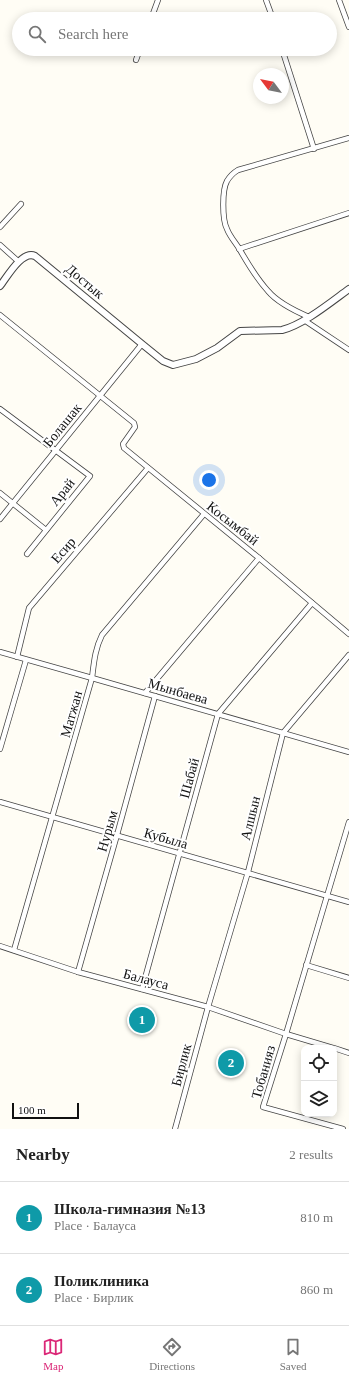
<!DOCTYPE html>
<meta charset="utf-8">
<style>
:root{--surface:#fff;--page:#f2f2f2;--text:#222;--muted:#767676;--line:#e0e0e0;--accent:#db2777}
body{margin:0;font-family:"Times New Roman",serif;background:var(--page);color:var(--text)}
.controls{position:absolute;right:12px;bottom:12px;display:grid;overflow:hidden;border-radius:8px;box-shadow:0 2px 10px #0003}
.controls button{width:36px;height:36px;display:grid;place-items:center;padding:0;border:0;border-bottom:1px solid var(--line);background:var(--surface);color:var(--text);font:20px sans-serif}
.compass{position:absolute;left:253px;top:68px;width:36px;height:36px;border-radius:50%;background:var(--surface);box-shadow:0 2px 10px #0003;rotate:302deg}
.scale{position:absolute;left:12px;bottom:10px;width:67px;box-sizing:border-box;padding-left:4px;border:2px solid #111;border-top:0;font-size:11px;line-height:14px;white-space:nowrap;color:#111;-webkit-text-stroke:3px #fff;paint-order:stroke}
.you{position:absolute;left:209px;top:480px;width:14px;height:14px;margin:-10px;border:3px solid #fff;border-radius:50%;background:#1a73e8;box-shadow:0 0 0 6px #1a73e833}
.badge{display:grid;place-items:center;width:26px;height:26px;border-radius:50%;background:var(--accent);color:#fff;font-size:13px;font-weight:700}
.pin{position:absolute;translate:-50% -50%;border:2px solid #fff;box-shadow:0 1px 4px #0006}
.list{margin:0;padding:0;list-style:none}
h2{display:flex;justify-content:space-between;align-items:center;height:52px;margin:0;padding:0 16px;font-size:17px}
h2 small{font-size:13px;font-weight:400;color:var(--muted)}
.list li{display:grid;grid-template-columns:26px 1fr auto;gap:12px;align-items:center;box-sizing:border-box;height:72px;padding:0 16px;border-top:1px solid var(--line)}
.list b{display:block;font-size:15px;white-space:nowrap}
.list p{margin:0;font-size:13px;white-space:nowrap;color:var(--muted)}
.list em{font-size:13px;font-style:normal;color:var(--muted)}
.icon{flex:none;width:22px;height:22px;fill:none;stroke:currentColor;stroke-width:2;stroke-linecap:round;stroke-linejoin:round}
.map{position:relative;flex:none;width:349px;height:1129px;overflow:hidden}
.search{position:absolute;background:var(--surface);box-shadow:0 2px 10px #0003;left:12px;right:12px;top:12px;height:44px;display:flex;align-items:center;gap:10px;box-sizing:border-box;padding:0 14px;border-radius:22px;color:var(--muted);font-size:15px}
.sheet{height:196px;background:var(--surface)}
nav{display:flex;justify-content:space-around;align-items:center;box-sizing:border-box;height:56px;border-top:1px solid var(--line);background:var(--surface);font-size:11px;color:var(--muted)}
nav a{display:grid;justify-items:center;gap:2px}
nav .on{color:var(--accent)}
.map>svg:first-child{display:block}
</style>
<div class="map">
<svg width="349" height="1129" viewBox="0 0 349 1129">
<rect width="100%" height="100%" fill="#fffdf5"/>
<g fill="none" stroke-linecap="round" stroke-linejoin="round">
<defs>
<g id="minor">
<polyline points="266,0 273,19"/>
<polyline points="339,0 349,27"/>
<polyline points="151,19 158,0"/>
<polyline points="282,49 314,149"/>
<polyline points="136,60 140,49"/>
<polyline points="0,227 21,204"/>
<polyline points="0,245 19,262"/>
<polyline points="239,249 349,213"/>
<polyline points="0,315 134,423 135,427 123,444 124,448 259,558 349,634"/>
<path d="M309,317C295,311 278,303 268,291C257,279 248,264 240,250C236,243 230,237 227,229C222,219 222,190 227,181C230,176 233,173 238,170L349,138"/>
<polyline points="304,320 349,350"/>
<polyline points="0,409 90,476 27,554"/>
<polyline points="0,493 46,530"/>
<polyline points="0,519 142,344"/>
<polyline points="0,652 92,678 349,752"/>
<polyline points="17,657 29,608 148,468"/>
<polyline points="145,693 259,558"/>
<polyline points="0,749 26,660"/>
<polyline points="0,802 349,902"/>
<polyline points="0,946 78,972 208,1007 286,1034 333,1048"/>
<path d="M14,950L92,678C94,662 95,649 102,635L204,514"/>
<polyline points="306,965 349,978"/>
<polyline points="78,972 117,835 155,696"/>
<polyline points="142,989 218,714 312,603"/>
<polyline points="334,1048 349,1053"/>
<polyline points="175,1129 208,1007 248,872 283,733 349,655"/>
<polyline points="343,1129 263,1107 286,1034 349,822"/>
</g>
<path id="tertiary" d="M0,286C7,277 22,250 35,256L142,344L163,361L173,365L196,359L217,348L240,331L282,330C303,325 331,302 349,289"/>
</defs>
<!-- minor casing -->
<use href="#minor" stroke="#444" stroke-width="6"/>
<!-- tertiary casing -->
<use href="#tertiary" stroke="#444" stroke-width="8"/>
<!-- minor -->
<use href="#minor" stroke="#fff" stroke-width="4.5"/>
<!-- tertiary -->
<use href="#tertiary" stroke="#fff" stroke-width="6"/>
</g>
<g text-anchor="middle" stroke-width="4" stroke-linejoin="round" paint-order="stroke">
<!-- street labels -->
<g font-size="14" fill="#111" stroke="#fff">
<text transform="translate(85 281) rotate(40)" y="5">Достык</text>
<text transform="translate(62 425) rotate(-51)" y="5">Болашак</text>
<text transform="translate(62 492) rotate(-51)" y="5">Арай</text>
<text transform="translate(233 523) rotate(38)" y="5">Косымбай</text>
<text transform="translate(63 550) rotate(-49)" y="5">Есир</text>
<text transform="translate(178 691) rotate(16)" y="5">Мынбаева</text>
<text transform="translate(71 714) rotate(-74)" y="5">Матжан</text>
<text transform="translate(189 778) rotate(-75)" y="5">Шабай</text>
<text transform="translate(250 818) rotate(-76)" y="5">Алшын</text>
<text transform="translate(107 831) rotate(-74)" y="5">Нурым</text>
<text transform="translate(166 838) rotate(16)" y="5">Кубыла</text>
<text transform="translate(146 979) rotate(15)" y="5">Балауса</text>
<text transform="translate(181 1065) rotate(-75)" y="5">Бирлик</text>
<text transform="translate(263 1072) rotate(-74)" y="5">Тобанияз</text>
</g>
</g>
</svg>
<div class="controls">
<button><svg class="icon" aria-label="locate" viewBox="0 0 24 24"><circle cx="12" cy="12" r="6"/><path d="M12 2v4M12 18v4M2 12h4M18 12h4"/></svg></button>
<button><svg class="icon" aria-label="layers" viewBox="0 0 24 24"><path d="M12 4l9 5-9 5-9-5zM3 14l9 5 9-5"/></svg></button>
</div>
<svg class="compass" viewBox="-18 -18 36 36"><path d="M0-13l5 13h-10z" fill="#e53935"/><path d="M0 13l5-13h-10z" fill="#767676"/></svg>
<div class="scale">100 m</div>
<div class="you"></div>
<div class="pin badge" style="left:142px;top:1020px;background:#0f9aa8">1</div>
<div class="pin badge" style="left:231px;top:1063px;background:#0f9aa8">2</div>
<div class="search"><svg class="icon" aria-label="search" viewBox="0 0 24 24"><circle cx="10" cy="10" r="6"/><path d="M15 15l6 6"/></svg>Search here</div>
</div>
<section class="sheet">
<h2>Nearby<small>2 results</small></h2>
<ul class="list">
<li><span class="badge" style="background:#0f9aa8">1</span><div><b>Школа-гимназия №13</b><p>Place · Балауса</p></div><em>810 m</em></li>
<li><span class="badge" style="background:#0f9aa8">2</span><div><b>Поликлиника</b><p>Place · Бирлик</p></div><em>860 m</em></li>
</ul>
</section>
<nav>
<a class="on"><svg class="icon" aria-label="map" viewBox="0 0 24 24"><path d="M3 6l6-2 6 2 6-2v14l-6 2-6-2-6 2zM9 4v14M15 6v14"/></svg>Map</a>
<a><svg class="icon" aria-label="directions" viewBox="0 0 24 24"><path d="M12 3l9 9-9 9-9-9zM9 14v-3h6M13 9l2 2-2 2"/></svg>Directions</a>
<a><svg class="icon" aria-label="saved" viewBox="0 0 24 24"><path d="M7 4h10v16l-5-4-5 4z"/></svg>Saved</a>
</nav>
